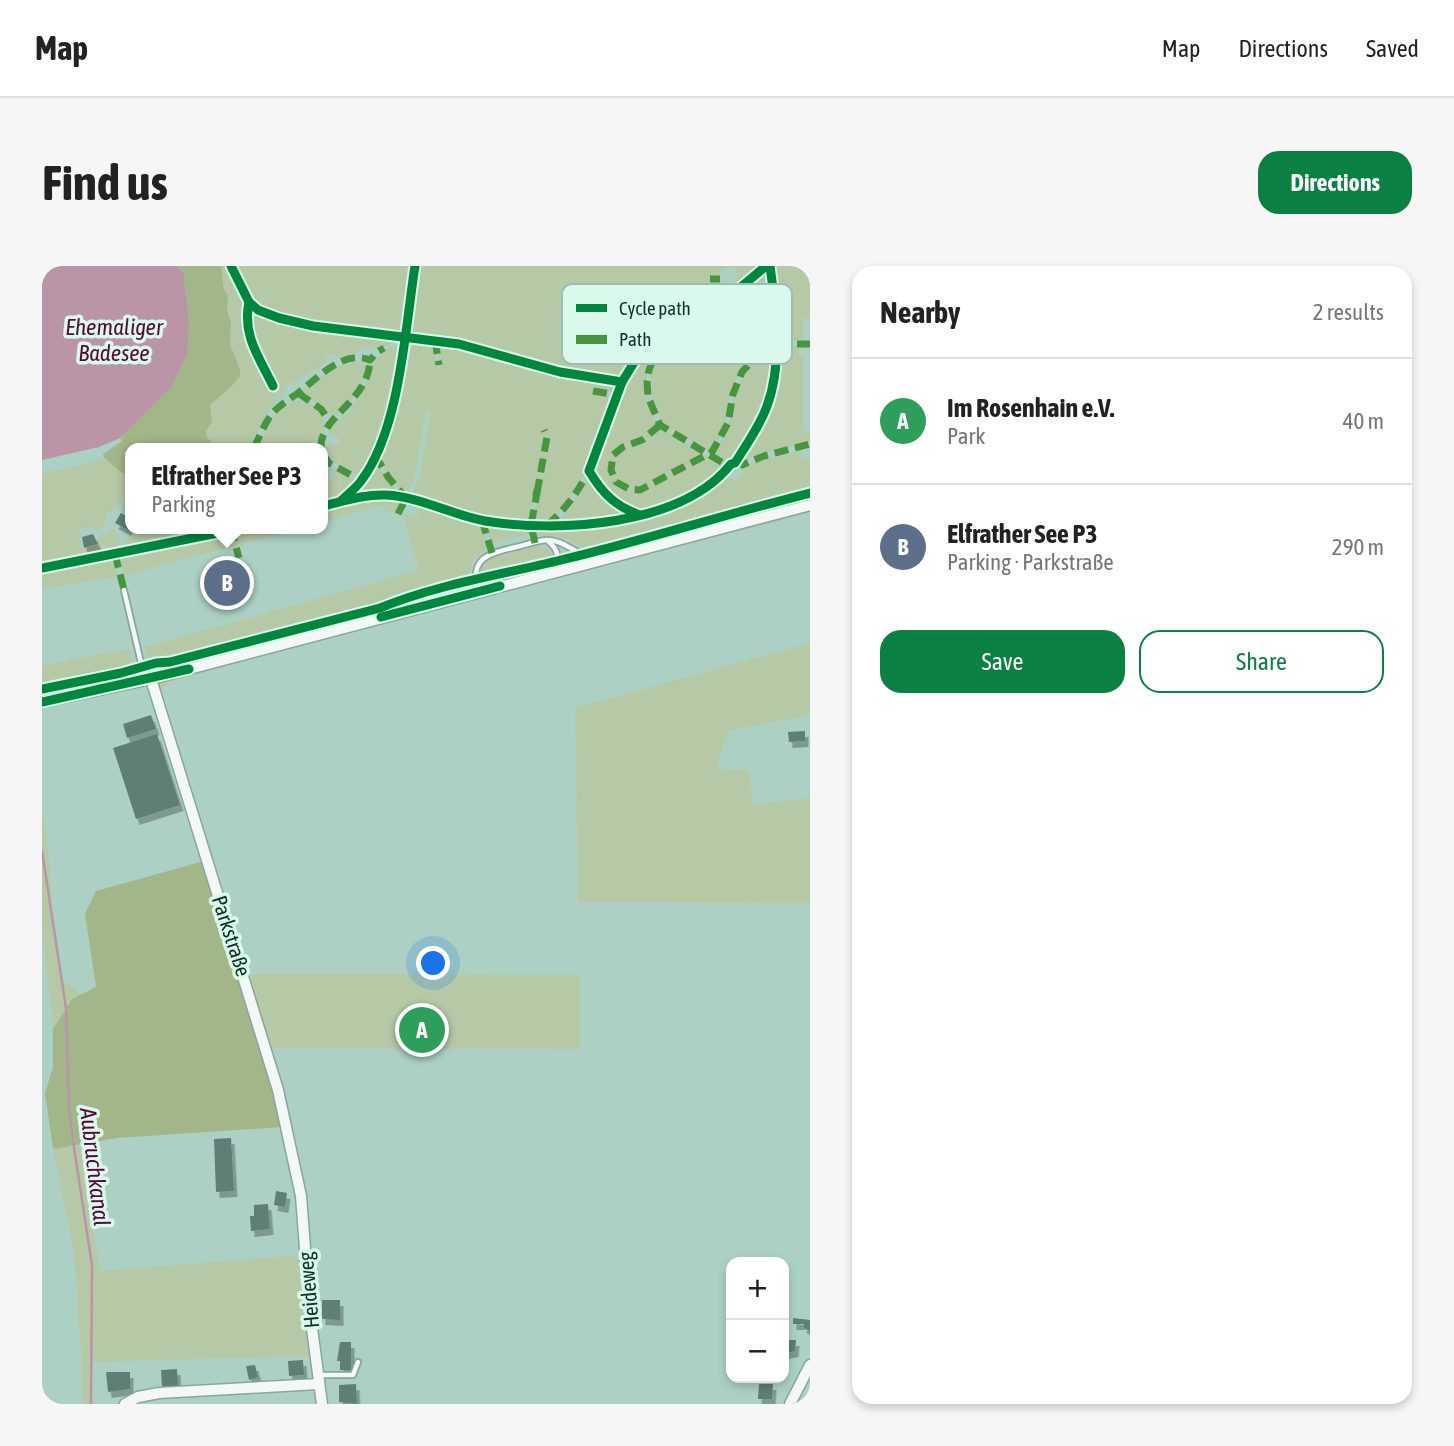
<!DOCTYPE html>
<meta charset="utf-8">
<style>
:root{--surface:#fff;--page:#f6f6f6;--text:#222;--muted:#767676;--line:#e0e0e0;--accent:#0b8043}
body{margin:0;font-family:"Asap Condensed",sans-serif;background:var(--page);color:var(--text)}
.controls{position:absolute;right:21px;bottom:21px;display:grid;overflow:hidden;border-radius:14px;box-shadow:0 4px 10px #0003}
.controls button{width:63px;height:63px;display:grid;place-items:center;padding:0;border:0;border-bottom:2px solid var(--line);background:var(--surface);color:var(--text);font:35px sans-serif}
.you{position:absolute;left:392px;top:698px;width:24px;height:24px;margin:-18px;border:5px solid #fff;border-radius:50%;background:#1a73e8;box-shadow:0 0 0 10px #1a73e833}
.badge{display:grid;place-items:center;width:46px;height:46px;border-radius:50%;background:var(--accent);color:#fff;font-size:23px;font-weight:700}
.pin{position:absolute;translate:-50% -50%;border:4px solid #fff;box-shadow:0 2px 7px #0006}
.popup{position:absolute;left:83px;top:177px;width:203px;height:91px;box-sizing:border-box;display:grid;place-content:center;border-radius:14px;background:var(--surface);filter:drop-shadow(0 2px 5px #0005);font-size:23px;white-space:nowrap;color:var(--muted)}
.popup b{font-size:26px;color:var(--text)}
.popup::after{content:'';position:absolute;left:50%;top:100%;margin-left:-14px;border:14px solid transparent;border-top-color:var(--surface)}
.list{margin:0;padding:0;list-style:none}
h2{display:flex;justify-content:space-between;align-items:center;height:91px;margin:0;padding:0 28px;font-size:30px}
h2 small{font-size:23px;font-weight:400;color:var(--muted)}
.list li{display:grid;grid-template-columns:46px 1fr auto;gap:21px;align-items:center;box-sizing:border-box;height:126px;padding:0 28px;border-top:2px solid var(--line)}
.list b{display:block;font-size:26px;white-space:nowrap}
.list p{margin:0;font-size:23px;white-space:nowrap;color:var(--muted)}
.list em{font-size:23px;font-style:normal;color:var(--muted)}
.actions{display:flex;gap:14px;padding:21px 28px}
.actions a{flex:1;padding:16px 0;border:2px solid var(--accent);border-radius:21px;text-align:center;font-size:24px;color:var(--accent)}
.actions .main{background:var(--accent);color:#fff}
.map{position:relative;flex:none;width:768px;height:1138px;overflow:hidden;border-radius:21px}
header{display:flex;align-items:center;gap:42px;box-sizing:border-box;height:98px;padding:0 35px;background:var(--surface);border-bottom:2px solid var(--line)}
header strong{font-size:33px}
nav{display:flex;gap:38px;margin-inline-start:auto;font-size:24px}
.intro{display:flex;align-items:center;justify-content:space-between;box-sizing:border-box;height:168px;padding:0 42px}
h1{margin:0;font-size:49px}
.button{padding:18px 32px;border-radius:21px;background:var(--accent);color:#fff;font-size:24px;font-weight:700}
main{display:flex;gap:42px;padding:0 42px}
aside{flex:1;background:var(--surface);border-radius:21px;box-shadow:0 4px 10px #0003}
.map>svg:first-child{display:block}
</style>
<header>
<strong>Map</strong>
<nav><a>Map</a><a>Directions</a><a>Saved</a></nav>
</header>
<div class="intro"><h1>Find us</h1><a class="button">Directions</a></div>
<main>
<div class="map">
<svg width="768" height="1138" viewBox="0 0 768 1138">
<defs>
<filter id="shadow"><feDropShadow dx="3.5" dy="6" stdDeviation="0" flood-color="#0004"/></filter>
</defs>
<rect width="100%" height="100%" fill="#acd1c4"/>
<!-- green -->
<g fill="#b6c9a7">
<polygon points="179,0 185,0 205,35 203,58 205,67 236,133 222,153 208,182 174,182 172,178 165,172 164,165 170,156 168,139 198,104 188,78 189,57 185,44 186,29 182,24"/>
<polygon points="191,0 371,0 360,66 358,68 306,63 256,54 221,45 211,35"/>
<path d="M376,0H721L698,19L687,25L686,19L692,18L696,10L691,1L682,2L679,5L678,12L668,11V15H679L682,26C639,47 596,68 577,114L517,104L417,76L366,69Z"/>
<polygon points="732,0 768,0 768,52 761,52 761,75 736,73"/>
<polygon points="724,3 727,4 730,50 721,49 688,30 709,18"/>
<path d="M678,34C696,37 725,51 730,70C734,86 729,121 723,135C716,154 704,171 695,189L691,193L681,196L672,191L673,185L685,166L692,130L700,112L708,100C700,54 647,63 617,81L613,74L645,51Z"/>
<path d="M210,43C234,66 315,69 349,73V78L336,84L321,80L317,86L295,92L292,87L284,89L283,98C268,104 258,115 244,120L240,136L208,67L206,49Z"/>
<path d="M661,70C676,71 710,79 701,102C697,112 690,119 687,131C683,151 684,171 666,185C656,182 651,176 643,171C637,167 629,165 624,160C608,145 603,106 617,88C627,74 645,73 661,70Z"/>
<path d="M367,74C394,76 389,79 396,102L398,95L394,79L397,77L444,87L512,107L575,117L573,126L551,124V127L571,131C560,166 535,256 491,257L497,225L492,224L487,257L448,253L368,230L378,211L388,145L384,144L372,213L365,227L355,221L335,189L355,135L364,78Z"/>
<path d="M350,80L358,81L359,84C352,130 342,170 319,211L295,198L283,182L287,177L294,179L297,176L296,171L286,168L290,160L309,143L325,117L328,105L338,87Z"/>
<polygon points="739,80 758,80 756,89 761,91 761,165 768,166 768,176 717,188 698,196 727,142 732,119 735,83"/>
<polygon points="604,81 607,81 612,86 605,104 605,125 612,153 618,164 636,172 681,202 677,208 638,233 600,246 584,241 564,226 553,201 582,126 583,115"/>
<path d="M315,96L325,99V108L317,122H313C312,134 303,143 294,149H288L270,134L256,129C274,115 291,99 315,96Z"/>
<path d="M254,134C270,137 280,143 284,160L279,171L266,179L257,178L255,182H216C224,165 234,141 254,134Z"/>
<path d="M760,184V193H768V223L546,284L514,270H493V262C545,264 605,257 652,232C663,226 673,217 683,210L694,214L700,208L703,199Z"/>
<path d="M62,191L78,206L89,210V252L83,249L80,240L82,235L80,234L73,243L65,247C64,258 64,260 54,266C49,260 46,260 39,263L37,271L41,283L56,279L54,272L71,263L76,268L79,282L72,284L60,280L59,288L0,297V207L46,198Z"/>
<polygon points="333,195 355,227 339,226 306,231 319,219"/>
<path d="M290,202L317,215C306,224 296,235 281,238V217L282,214L288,215L291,212Z"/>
<polygon points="547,210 566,236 585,248 516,257 533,236"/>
<polygon points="768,229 768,234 577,286 560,287"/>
<polygon points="341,231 357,235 355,244 344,247 342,239 281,256 281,243 310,235"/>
<polygon points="378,239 439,257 446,282 432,293 426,312 358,330 336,340 133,393 106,396 102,381 377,304 361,247 375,251"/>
<polygon points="768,243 768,247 269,376 126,417 120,424 118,435 116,424 120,415"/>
<polygon points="446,258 486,263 488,268 450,277 444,261"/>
<polygon points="96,263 182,263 85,283 83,277"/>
<polygon points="210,263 255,263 81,310 79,294"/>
<polygon points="497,280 508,284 511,294 451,309 440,308 440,301 448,292"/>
<polygon points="66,295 71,298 76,310 0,323 0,307"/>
<path d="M419,320C399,334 369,333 347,345L119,406L108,402L133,397L343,343L362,334Z"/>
<polygon points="768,377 768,449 686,465 674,503 706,504 712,538 768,532 768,637 536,636 533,442"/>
<polygon points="88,383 91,401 0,421 0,399"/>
<polygon points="0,542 9,613 10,661 21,714 39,729 30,733 11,763 0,662"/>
<polygon points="205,708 538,709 538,783 229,782"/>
<path d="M55,876C36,910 53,967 58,1005L258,989L270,1090L50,1096V1138H40L39,1084L31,981L11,883Z"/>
</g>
<!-- forest -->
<g fill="#a3b68a">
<polygon points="135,0 179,0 182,24 186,29 185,44 189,57 188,78 198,104 198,110 188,122 168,139 170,156 164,165 165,172 172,178 174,182 89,182 89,210 78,206 62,191 61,188 80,175 78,172 81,170 141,6"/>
<polygon points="162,595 232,821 241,861 75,872 11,883 3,827 11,801 11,763 30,733 54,721 43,648 54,625"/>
</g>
<!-- water -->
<polygon fill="#b995a7" points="0,0 135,0 141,6 147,56 145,88 129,121 78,172 57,181 0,194"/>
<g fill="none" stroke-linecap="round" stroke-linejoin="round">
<!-- stream -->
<polyline stroke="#b995a7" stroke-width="2.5" points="0,585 24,742 27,843 31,875 50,999 49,1138"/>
</g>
<!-- building -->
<g fill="#5f7e75" filter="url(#shadow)">
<polygon points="79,247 89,253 86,264 73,257"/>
<polygon points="51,268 56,278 42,282 40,271"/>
<polygon points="109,449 114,463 85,472 81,458"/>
<polygon points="763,465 763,475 747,476 746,466"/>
<polygon points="115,468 138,539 94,553 71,482"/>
<polygon points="189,872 192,925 174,926 172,873"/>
<polygon points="234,925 245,927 243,941 232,939"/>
<polygon points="226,938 228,963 209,965 208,950 212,950 212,939"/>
<polygon points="280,1034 298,1034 298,1054 280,1053"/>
<polygon points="751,1052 768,1054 768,1065 761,1061 762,1058 751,1058"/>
<polygon points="742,1074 754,1074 753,1085 743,1087"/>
<polygon points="298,1076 309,1076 309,1104 298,1104 298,1095 295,1095"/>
<polygon points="261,1094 262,1109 247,1110 246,1095"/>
<polygon points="213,1099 216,1111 207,1114 204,1100"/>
<polygon points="135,1103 136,1120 120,1121 119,1104"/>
<polygon points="64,1106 88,1106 88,1123 66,1126"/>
<polygon points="314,1118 315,1138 297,1136 297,1119"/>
<polygon points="717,1118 731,1118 730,1133 716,1133"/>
</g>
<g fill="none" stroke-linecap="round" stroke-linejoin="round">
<defs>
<g id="service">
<path d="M506,275C518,285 517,293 511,306"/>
<polyline points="82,324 103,414"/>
<path d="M436,326C427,292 445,288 474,281C484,279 496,274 506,274C519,274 529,284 541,288C546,290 552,291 557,292"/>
<polyline points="276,1109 311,1109 316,1096"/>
</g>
<g id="minor">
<polyline points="109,413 236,824 259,930 268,1047 280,1138"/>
<polyline points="0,436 109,413 768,239"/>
<polyline points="83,1138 96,1131 117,1127 276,1118"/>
<polyline points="748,1138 768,1099"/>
</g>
</defs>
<!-- service casing -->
<use href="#service" stroke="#89a69c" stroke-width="8"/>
<!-- minor casing -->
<use href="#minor" stroke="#89a69c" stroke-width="13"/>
<!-- service -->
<use href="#service" stroke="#f3f8f6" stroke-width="4.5"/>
<!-- minor -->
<use href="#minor" stroke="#f3f8f6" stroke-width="10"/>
<!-- quiet -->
<g stroke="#47963f" stroke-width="7" stroke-dasharray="14 7" stroke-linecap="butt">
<polyline points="668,13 678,13"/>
<path d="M679,31C702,38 718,49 734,67"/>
<polyline points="393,74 397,99"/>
<polyline points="606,77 614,87 607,104 605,116 606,131 618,159 686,200"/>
<polyline points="734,78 768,78"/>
<path d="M614,87C621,84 626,77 632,74C661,60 693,70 707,98"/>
<polyline points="551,125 575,129"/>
<polyline points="256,127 279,143 288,156"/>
<polyline points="618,159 600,174 581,181 571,189 569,204 574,216 587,223 598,224 670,186 686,157 691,128 700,106 707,98 734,81"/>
<path d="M212,182C217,172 221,161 227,152C234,141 245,135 256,127C275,113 301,83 328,94L335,86L342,82"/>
<path d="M279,182C277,151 327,135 328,94"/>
<polyline points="281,188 287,197 320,215"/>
<polyline points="333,189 346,211 364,232"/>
<polyline points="693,197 700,199 722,190 768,178"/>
<polyline points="491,226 495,227 489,259 493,277"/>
<polyline points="495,227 505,171 502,164"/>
<polyline points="356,248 364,232"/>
<polyline points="440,254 450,287"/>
<path d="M505,259C524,243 535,227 547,205"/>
<polyline points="186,263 191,270 197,292"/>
<polyline points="73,288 82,324"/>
</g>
<defs>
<g id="cycleway">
<polyline points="189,0 207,36 216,44 237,52 271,60 417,78 518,106 580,116"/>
<path d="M207,36C200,69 217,91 231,120"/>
<path d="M300,234C306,228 314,222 319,215C358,164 363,63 373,0"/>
<path d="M281,240C302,235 323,228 344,229C379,231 410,249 443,255C517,267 640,260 689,198L693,197C704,179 718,160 725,140C741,97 734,44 728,0"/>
<path d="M598,249C573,240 561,228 547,205L580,116L601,82L619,66L655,42L699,21L724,0"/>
<polyline points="0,302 196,263"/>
<polyline points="339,351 458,320"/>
<path d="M0,423L79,407L114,397L128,396L338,342C396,318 459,309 519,294C603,274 685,248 768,227"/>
<polyline points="0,436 147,403"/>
</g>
</defs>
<!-- cycleway casing -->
<use href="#cycleway" stroke="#d9f9ed" stroke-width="13"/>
<!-- cycleway -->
<use href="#cycleway" stroke="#00873e" stroke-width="9"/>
</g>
<g text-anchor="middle" stroke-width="7" stroke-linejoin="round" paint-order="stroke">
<!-- street labels -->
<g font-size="21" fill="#132f26" stroke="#d9f9ed">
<text transform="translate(189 670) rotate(72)" y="7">Parkstraße</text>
<text transform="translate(267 1024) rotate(-95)" y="7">Heideweg</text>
</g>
<!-- water labels -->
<g font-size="23" font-style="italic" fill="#5a0738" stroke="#d9f9ed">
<text x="72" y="69">Ehemaliger<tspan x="72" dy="26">Badesee</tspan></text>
<text transform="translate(53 901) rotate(83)" y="8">Aubruchkanal</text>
</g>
</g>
<!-- legend -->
<rect x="520" y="18" width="230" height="80" rx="10" fill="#d9f9ed" stroke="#9ebcb1" stroke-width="2"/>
<rect x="534" y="38" width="31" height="8" fill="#00873e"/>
<rect x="534" y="69" width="31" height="9" fill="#47963f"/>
<g font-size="19" fill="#132f26">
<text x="577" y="49">Cycle path</text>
<text x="577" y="80">Path</text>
</g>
</svg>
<div class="controls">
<button>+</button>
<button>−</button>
</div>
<div class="you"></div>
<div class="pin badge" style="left:380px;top:764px;background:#2e9e5b">A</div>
<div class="pin badge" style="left:185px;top:317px;background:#5c6f8a">B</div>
<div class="popup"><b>Elfrather See P3</b>Parking</div>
</div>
<aside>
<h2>Nearby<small>2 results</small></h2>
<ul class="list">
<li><span class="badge" style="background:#2e9e5b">A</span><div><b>Im Rosenhain e.V.</b><p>Park</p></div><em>40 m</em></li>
<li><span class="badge" style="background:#5c6f8a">B</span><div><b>Elfrather See P3</b><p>Parking · Parkstraße</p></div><em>290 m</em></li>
</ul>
<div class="actions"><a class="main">Save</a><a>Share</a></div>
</aside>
</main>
